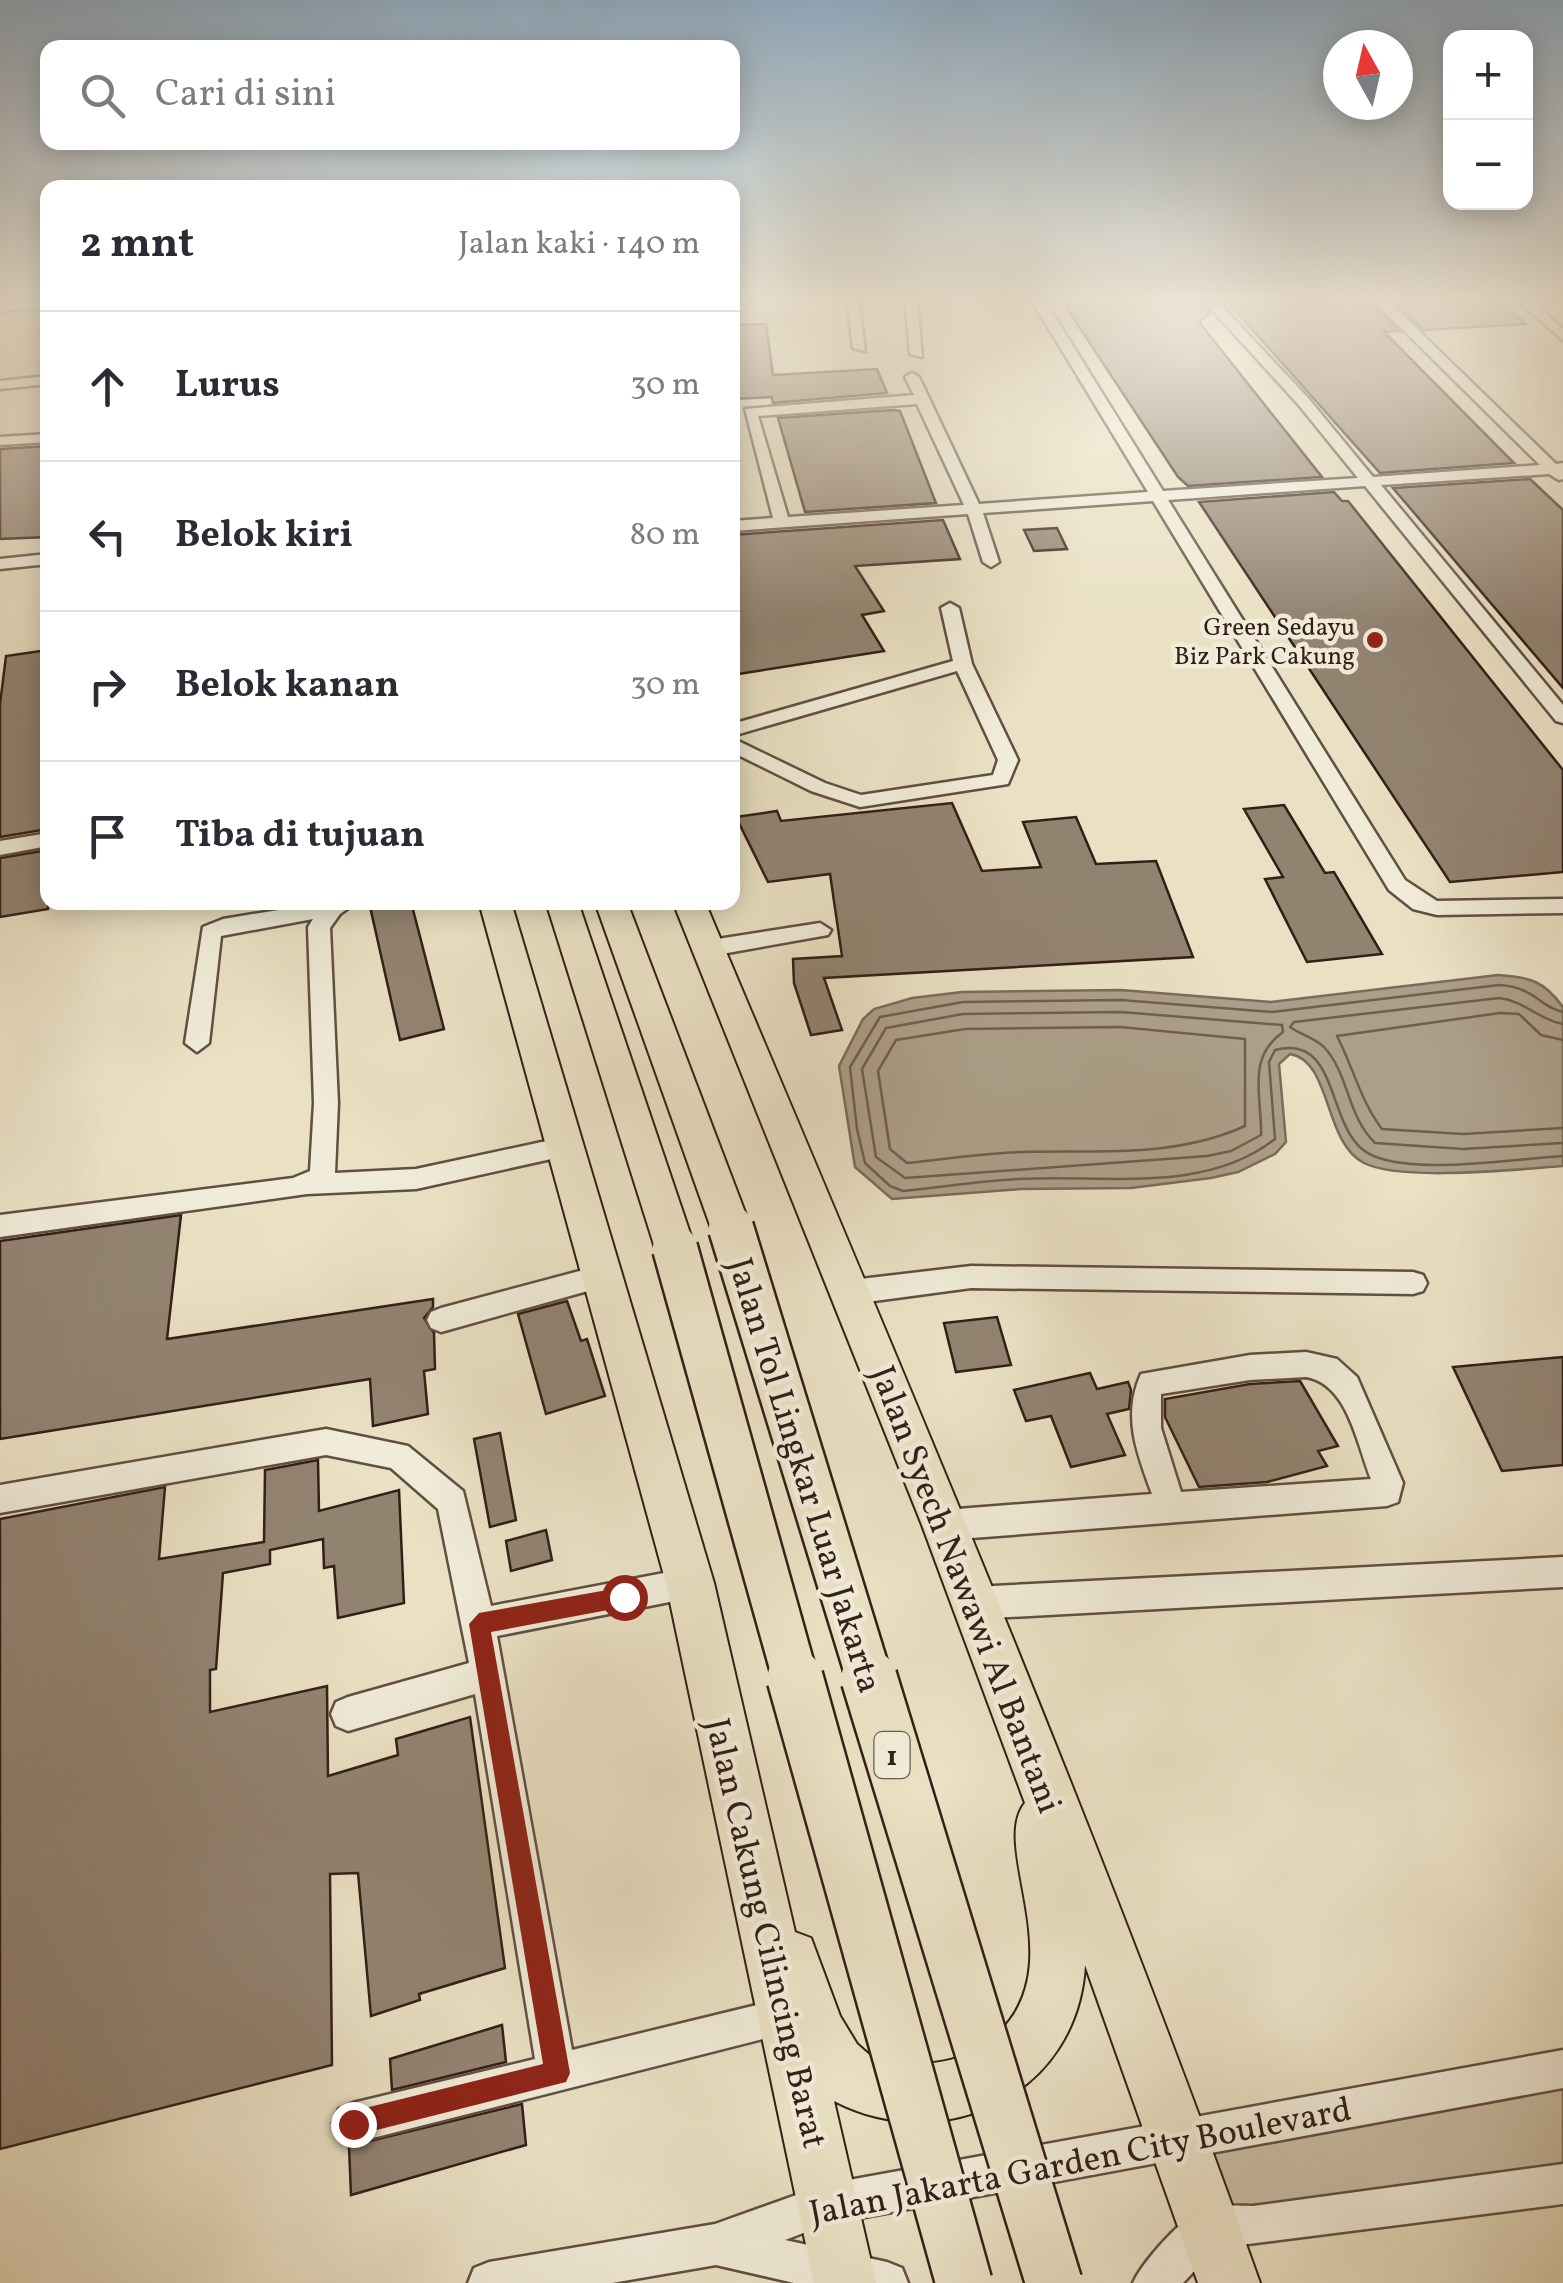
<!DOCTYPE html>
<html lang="id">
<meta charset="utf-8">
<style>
:root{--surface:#fff;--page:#f7f7f7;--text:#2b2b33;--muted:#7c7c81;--line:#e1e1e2}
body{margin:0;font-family:Vollkorn,serif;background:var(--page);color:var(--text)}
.controls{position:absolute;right:30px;top:30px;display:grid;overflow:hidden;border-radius:20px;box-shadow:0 5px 25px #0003}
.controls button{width:90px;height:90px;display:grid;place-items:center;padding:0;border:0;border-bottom:2px solid var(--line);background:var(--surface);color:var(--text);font:50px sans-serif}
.compass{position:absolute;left:1323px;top:30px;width:90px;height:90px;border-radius:50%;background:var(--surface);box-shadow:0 5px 25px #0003;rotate:352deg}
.stop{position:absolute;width:30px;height:30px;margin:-22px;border:8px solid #8f2418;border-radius:50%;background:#fff}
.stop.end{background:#8f2418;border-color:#fff;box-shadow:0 2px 10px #0008}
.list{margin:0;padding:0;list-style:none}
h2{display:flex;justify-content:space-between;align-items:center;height:130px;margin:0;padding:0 40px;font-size:42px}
h2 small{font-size:32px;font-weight:400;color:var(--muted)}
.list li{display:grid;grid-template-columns:65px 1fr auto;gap:30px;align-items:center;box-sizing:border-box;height:150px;padding:0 40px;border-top:2px solid var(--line)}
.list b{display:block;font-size:38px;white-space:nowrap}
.list em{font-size:32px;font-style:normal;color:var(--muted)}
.icon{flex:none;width:55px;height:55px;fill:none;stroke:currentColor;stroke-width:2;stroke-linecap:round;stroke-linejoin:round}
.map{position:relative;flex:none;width:1563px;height:2283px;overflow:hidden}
.search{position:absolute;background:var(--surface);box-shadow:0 5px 25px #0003;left:40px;top:40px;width:700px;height:110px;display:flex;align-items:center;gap:25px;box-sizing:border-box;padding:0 35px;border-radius:20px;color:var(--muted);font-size:38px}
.panel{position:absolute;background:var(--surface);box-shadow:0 5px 25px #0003;left:40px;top:180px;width:700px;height:730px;border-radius:20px}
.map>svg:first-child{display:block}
</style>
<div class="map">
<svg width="1563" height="2283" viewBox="0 0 1563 2283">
<rect width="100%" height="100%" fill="#eae1c4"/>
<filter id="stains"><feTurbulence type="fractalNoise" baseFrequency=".002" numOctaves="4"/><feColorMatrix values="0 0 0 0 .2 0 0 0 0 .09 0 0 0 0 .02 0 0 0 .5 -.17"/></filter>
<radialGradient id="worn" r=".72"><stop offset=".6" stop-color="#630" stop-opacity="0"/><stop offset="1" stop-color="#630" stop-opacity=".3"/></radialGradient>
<!-- green -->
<polygon fill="#cbc0a7" stroke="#7f6f5f" stroke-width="2.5" points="1563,2061 1563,2180 1207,2228 1179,2138"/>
<!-- water -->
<path fill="#ac9f89" stroke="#7c6b5b" stroke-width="2.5" d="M1498,975C1530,977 1544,981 1563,1007V1166C1519,1169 1401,1182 1364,1163C1323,1142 1332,1061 1290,1054L1279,1064L1286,1142L1275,1154L1238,1172L1211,1178L1131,1188L1021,1189L892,1199L855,1167L839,1066L863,1019L874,1009L912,998L962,992L1121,990L1271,1002Z"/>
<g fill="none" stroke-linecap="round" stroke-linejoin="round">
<!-- shore -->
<g stroke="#705e50" stroke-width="2.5">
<path d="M1121,1012L1282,1025L1283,1032C1246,1058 1262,1096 1261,1135L1231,1151L1207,1156L905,1178L876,1157L862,1069L886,1028L963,1014Z"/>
<path d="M1563,1012C1539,1007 1535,987 1499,985L1272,1012L1121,1000L963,1002L880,1017L850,1067L857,1129L865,1163L890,1186L903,1191C942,1187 980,1181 1019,1179C1103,1174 1204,1195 1275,1139L1269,1062L1275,1050C1337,1033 1327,1120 1362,1149C1397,1179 1518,1158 1563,1156"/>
<path d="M1563,1024C1539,1020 1525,1001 1499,998L1294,1022L1290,1027C1301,1035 1314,1037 1324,1047C1349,1074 1347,1116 1375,1143L1463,1149L1563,1143"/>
<path d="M1120,1027L1245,1039V1126C1175,1158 1098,1150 1023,1152C984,1153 946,1159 907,1163L890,1149L878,1071L896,1040L965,1029Z"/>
<path d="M1563,1040L1541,1035L1519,1014L1500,1013L1337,1036C1353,1067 1361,1102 1382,1129L1463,1134L1563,1128"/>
</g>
</g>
<!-- building -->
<g fill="#928371" stroke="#331e17" stroke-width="2.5">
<polygon points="1062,301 1200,301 1210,313 1199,322 1322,477 1188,486 1178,477"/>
<polygon points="1227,301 1370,301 1399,331 1384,332 1514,463 1380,473"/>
<polygon points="1394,301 1500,301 1526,324 1423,330"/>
<polygon points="766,324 773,375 877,369 887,393 773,403 772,397 732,399 732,325"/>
<polygon points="893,410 900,411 936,503 805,512 778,418"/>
<polygon points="48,446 48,537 0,539 0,449"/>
<polygon points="1530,479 1563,510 1563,688 1393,488"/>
<polygon points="1334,492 1342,501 1348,501 1563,770 1563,872 1450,882 1199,502"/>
<polygon points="943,520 960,559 855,566 884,611 862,615 884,651 732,675 732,535"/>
<polygon points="1057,528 1067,549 1034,551 1024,530"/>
<polygon points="48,650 48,829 0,837 0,704 6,656"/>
<polygon points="952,803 982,871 1041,867 1023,822 1076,817 1096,864 1156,861 1193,957 824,978 842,1030 811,1035 794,983 793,959 842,956 830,874 768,882 736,817 777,811 781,821"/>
<polygon points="1284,805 1325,873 1334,872 1382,954 1307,962 1265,879 1283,877 1244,809"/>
<polygon points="48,850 48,909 0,917 0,858"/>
<polygon points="369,902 411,902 444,1029 400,1040"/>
<polygon points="181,1215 167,1339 433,1299 433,1307 424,1318 434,1333 435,1369 424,1371 428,1414 373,1426 370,1379 0,1439 0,1241"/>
<polygon points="567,1301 581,1341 587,1339 605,1396 546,1414 518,1314"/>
<polygon points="997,1317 1011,1365 956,1372 944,1323"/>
<polygon points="1563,1357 1563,1465 1502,1471 1453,1367"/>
<polygon points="1090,1373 1097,1389 1128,1382 1131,1390 1129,1409 1107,1414 1125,1455 1071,1467 1051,1416 1026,1421 1014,1390"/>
<polygon points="1300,1381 1338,1446 1318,1451 1327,1466 1267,1482 1199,1487 1165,1417 1165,1399 1250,1384"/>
<polygon points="500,1433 516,1520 490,1527 474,1439"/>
<polygon points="318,1460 319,1511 399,1490 404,1603 338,1618 334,1566 324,1568 323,1539 270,1550 270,1564 223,1573 216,1669 210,1670 210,1712 327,1686 328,1776 398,1755 396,1739 470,1717 505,1968 419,1994 420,2000 371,2016 358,1873 330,1874 332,2065 0,2149 0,1519 165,1487 159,1559 264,1542 265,1470"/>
<polygon points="546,1530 552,1560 511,1571 506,1541"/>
<polygon points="502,2025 506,2062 392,2090 390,2059"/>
<polygon points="522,2104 526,2145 351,2195 349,2146"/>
</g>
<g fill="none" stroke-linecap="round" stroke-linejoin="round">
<defs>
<g id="minor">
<polygon points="48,301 48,308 0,311 0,303"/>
<polygon points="847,301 859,301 865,351 853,348"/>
<polygon points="905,301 917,301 922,357 910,354"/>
<path d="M1032,301H1045L1163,491L1358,478L1298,404L1204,301H1217L1308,398L1373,477L1540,465L1374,301H1388L1556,464L1563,463V479L1559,480L1549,474L1381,485L1563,705V723L1556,721L1365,486L1168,500L1405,880L1437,901L1563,899V913L1437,915L1413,909L1389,890L1153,501L983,513L999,562L991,567L983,562L968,514L732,531V521L773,518L745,409L914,395L905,377L912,373L919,377L979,504L1148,492ZM917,404L964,505L788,517L758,416Z"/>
<polygon points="1518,301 1532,301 1563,329 1563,340"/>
<polygon points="48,376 48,384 0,389 0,381"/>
<polygon points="48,434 48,442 0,445 0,437"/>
<polygon points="48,554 48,564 0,569 0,559"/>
<polygon points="950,603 959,608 972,664 1018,760 1008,784 860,807 811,791 732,752 732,738 825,783 861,795 993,775 998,760 957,671 732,736 732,724 953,661 941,608"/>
<polygon points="48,833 48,846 0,855 0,841"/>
<polygon points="327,902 357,902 340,914 330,928 338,1103 335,1173 416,1169 565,1137 574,1140 578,1147 574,1154 416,1189 307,1194 0,1237 0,1215 293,1178 310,1171 314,1103 308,927 313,919 221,936 209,1043 197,1052 185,1043 203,927 223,919"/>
<polygon points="820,923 831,930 828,935 705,957 694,949 705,941"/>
<polygon points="602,1265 612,1268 615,1276 612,1284 602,1287 441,1332 431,1328 427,1320 431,1312 441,1308"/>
<polygon points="971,1266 1413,1272 1423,1275 1427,1283 1423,1291 1413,1294 971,1288 852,1304 842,1300 838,1292 842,1284 852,1280"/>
<path d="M1306,1352L1337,1359L1357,1377L1403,1483L1398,1502L1387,1506L945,1540L934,1535L930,1525L934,1515L945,1510L1152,1494C1137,1453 1122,1416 1141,1374L1250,1355ZM1306,1377C1348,1384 1357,1444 1371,1479L1181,1492L1161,1428V1394L1250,1380Z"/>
<polygon points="326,1429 408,1446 463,1491 491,1606 690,1568 701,1572 706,1583 701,1594 690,1598 497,1636 572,2050 785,1998 798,2004 804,2017 798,2030 353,2143 339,2137 333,2123 339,2109 353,2103 535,2059 475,1694 348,1731 336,1726 331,1714 336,1702 348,1697 469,1663 438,1509 391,1468 326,1455 0,1513 0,1485"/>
<polygon points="1563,1557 1563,1587 974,1619 963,1614 958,1603 963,1592 974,1587"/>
<polygon points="1563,2050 1563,2088 827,2224 785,2240 887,2262 902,2268 908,2283 794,2283 716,2265 612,2283 468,2283 474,2268 489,2262 715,2224 827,2184"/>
<path d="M1563,2164V2204L1216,2248L1183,2283H1133C1142,2263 1183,2215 1205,2209C1219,2204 1238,2206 1253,2206Z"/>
</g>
<g id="highway">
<path d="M479,902H511L714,1583L795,1932L811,1938L840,2016L857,2044L874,2059C913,2068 960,2066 991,2040C1078,1969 988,1848 1025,1803L922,1525L673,902H705C898,1359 1094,1816 1260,2283H1198L1085,1965C1078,2094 944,2158 834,2101L876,2283H814L666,1583Z"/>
<polygon points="546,902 578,902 695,1248 689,1260 675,1264 661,1260 655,1248"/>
<polygon points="595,902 627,902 751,1228 745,1239 731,1244 717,1239 711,1228"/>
</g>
</defs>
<!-- minor casing -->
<use href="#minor" stroke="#614f42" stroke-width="5"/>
<!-- highway casing -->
<use href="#highway" stroke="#331e17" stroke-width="4"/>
<!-- minor -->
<use href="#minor" fill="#f1ecd9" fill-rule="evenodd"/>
<!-- highway -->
<use href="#highway" fill="#eae1c4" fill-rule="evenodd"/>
<defs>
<g id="highway-bridge-far1">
<polyline points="731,1228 870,1681"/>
<polyline points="675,1248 796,1681"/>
</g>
<g id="highway-bridge">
<polyline points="795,1678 964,2283"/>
<polyline points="869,1678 1054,2283"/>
</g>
</defs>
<!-- highway-bridge-far1 casing -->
<use href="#highway-bridge-far1" stroke="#331e17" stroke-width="49" stroke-linecap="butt"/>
<!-- highway-bridge casing -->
<use href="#highway-bridge" stroke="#331e17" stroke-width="60" stroke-linecap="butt"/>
<!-- highway-bridge-far1 -->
<use href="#highway-bridge-far1" stroke="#eae1c4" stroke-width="44"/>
<!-- highway-bridge -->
<use href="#highway-bridge" stroke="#eae1c4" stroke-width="55"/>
</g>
<!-- sky -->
<linearGradient id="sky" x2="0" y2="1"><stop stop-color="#90acc2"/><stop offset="0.48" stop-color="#f6f2e4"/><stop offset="1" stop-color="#f6f2e4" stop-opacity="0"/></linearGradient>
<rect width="1563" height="621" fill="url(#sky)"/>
<!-- route -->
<polygon fill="#8f2418" points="624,1587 634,1597 624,1607 491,1632 570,2073 566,2082 353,2136 344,2133 340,2124 344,2114 353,2111 543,2064 469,1624 479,1613"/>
<!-- markers -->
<circle fill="#8f2418" stroke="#f1ecd9" stroke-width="4" cx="1375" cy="640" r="10"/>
<g text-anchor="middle" stroke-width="9" stroke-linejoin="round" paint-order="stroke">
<!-- far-poi labels -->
<g font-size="25" fill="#331e17" stroke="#f1ecd9" text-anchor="end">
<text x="1355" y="635">Green Sedayu<tspan x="1355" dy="29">Biz Park Cakung</tspan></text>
</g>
<!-- shield labels -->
<rect fill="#f1ecd9" stroke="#6c5c51" stroke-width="2.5" x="874.5" y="1732" width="35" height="46" rx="8"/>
<g font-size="28" font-weight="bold" fill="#331e17">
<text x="892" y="1765">1</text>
</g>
<!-- near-street labels -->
<g font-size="35" fill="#331e17" stroke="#f1ecd9">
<text transform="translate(806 1475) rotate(73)" y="12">Jalan Tol Lingkar Luar Jakarta</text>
<text transform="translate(967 1589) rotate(69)" y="12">Jalan Syech Nawawi Al Bantani</text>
<text transform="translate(767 1933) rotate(77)" y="12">Jalan Cakung Cilincing Barat</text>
<text transform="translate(1080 2160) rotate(-11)" y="12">Jalan Jakarta Garden City Boulevard</text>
</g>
</g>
<rect width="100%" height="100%" filter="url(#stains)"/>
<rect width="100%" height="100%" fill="url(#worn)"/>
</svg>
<div class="controls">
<button>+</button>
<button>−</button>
</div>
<svg class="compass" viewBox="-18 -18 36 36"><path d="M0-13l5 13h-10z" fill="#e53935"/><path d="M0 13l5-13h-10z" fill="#7c7c81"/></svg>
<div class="stop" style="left:624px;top:1597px"></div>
<div class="stop end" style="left:353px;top:2124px"></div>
<div class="search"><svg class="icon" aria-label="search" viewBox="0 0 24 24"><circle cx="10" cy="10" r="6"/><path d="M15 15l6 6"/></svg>Cari di sini</div>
<section class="panel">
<h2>2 mnt<small>Jalan kaki · 140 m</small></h2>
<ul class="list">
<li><svg class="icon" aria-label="ahead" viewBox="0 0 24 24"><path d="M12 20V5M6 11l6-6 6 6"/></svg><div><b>Lurus</b></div><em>30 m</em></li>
<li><svg class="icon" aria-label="left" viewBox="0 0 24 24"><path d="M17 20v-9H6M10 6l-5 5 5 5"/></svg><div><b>Belok kiri</b></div><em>80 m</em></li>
<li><svg class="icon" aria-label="right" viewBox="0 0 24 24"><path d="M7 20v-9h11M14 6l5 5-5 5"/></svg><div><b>Belok kanan</b></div><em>30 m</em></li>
<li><svg class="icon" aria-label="arrive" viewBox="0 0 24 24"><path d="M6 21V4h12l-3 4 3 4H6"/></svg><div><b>Tiba di tujuan</b></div></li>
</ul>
</section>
</div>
